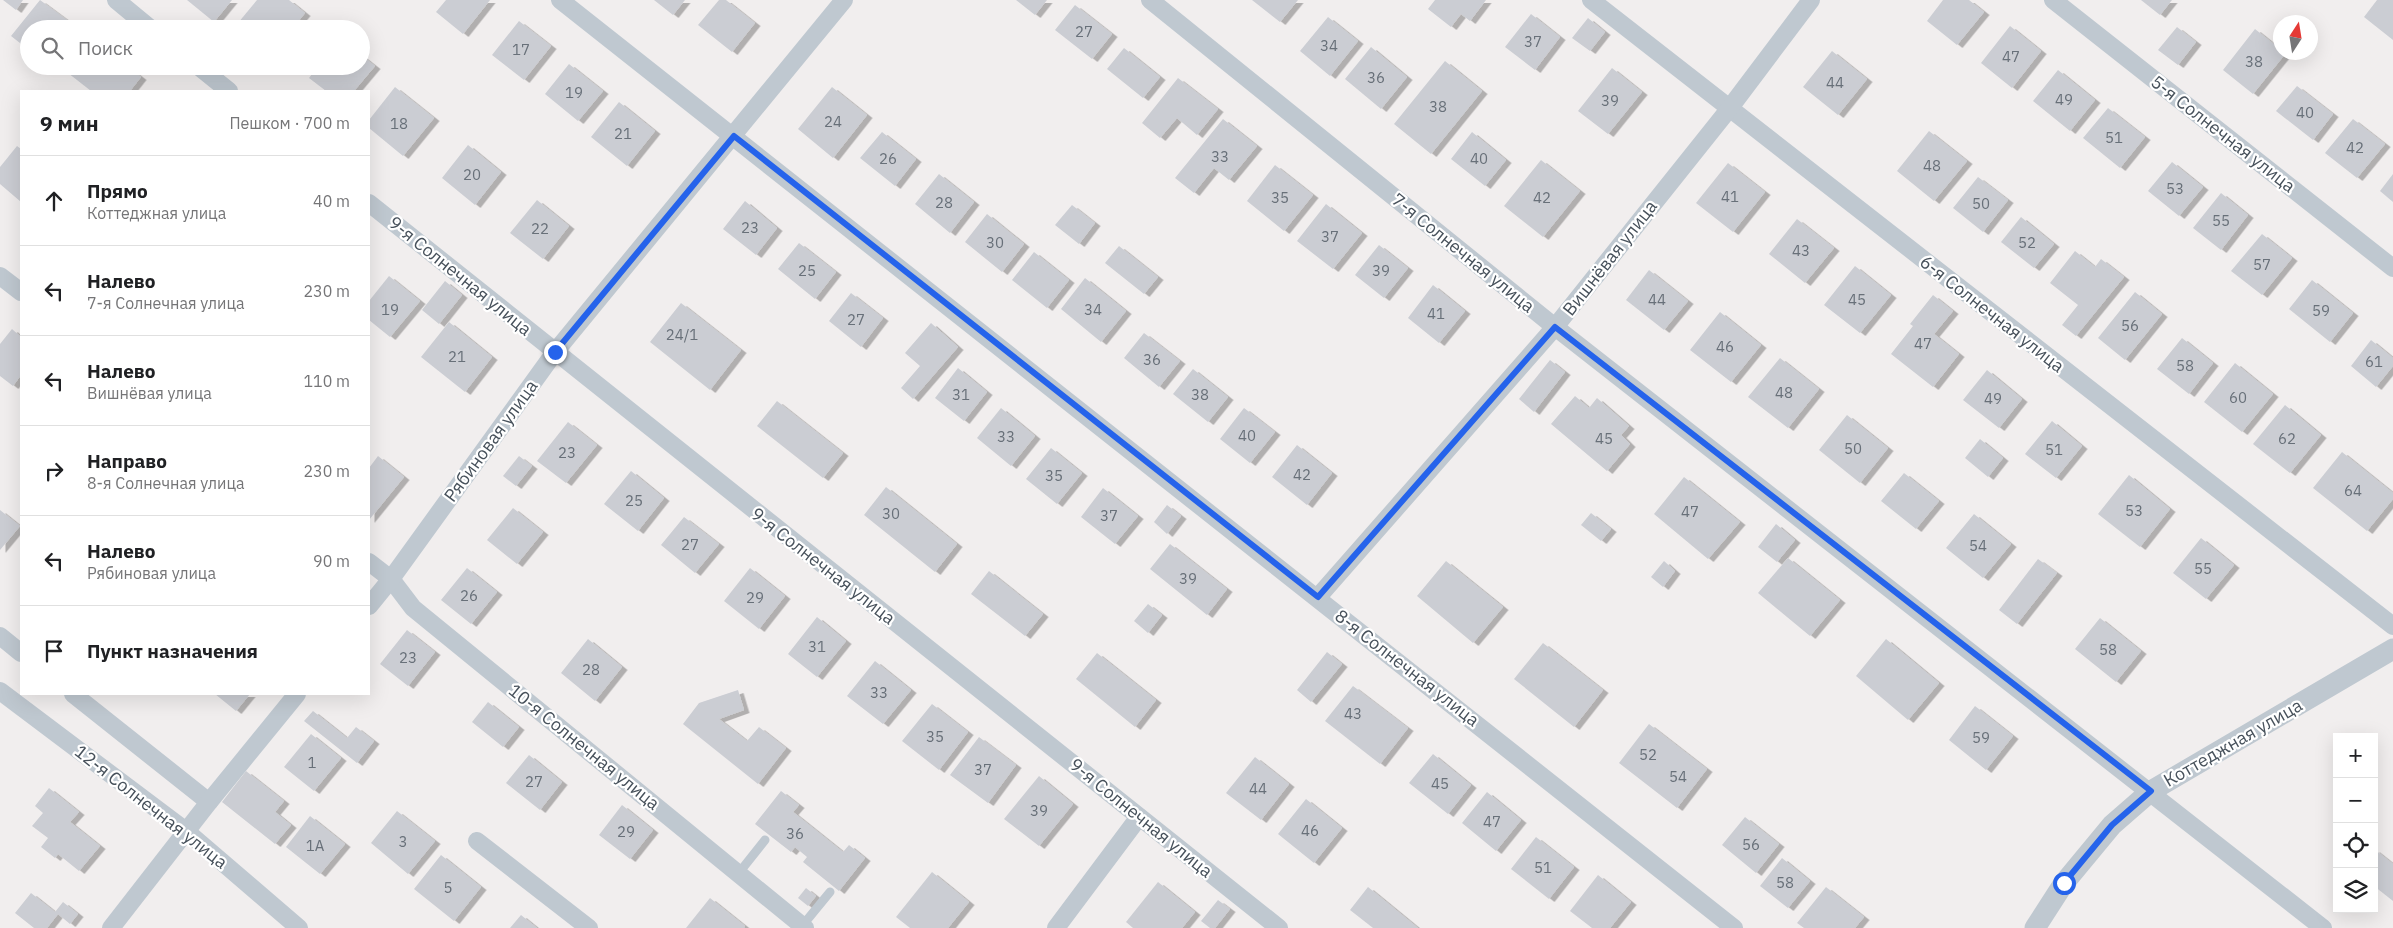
<!DOCTYPE html>
<html lang="ru">
<meta charset="utf-8">
<style>
:root{--surface:#fff;--page:#f2f2f2;--text:#202124;--muted:#757577;--line:#e0e0e0}
body{margin:0;font-family:"IBM Plex Sans",sans-serif;background:var(--page);color:var(--text)}
.controls{position:absolute;right:15px;bottom:15px;display:grid;overflow:hidden;border-radius:0px;box-shadow:0 5px 20px #0002}
.controls button{width:45px;height:45px;display:grid;place-items:center;padding:0;border:0;border-bottom:1px solid var(--line);background:var(--surface);color:var(--text);font:25px sans-serif}
.compass{position:absolute;left:2273px;top:15px;width:45px;height:45px;border-radius:50%;background:var(--surface);box-shadow:0 5px 20px #0002;rotate:12deg}
.stop{position:absolute;width:15px;height:15px;margin:-11px;border:4px solid #2563eb;border-radius:50%;background:#fff}
.stop.end{background:#2563eb;border-color:#fff;box-shadow:0 1px 5px #0008}
.list{margin:0;padding:0;list-style:none}
h2{display:flex;justify-content:space-between;align-items:center;height:65px;margin:0;padding:0 20px;font-size:21px}
h2 small{font-size:16px;font-weight:400;color:var(--muted)}
.list li{display:grid;grid-template-columns:32px 1fr auto;gap:15px;align-items:center;box-sizing:border-box;height:90px;padding:0 20px;border-top:1px solid var(--line)}
.list b{display:block;font-size:19px;white-space:nowrap}
.list p{margin:0;font-size:16px;white-space:nowrap;color:var(--muted)}
.list em{font-size:16px;font-style:normal;color:var(--muted)}
.icon{flex:none;width:28px;height:28px;fill:none;stroke:currentColor;stroke-width:2;stroke-linecap:round;stroke-linejoin:round}
.map{position:relative;flex:none;width:2393px;height:928px;overflow:hidden}
.search{position:absolute;background:var(--surface);box-shadow:0 5px 20px #0002;left:20px;top:20px;width:350px;height:55px;display:flex;align-items:center;gap:12px;box-sizing:border-box;padding:0 18px;border-radius:28px;color:var(--muted);font-size:19px}
.panel{position:absolute;background:var(--surface);box-shadow:0 5px 20px #0002;left:20px;top:90px;width:350px;height:605px;border-radius:0px}
.map>svg:first-child{display:block}
</style>
<div class="map">
<svg width="2393" height="928" viewBox="0 0 2393 928">
<defs>
<filter id="shadow"><feDropShadow dx="5.5" dy="3" stdDeviation="0" flood-color="#0004"/></filter>
</defs>
<rect width="100%" height="100%" fill="#f1eeee"/>
<!-- building -->
<g fill="#cbcdd3" filter="url(#shadow)">
<polygon points="3,0 23,0 16,10"/>
<polygon points="40,0 79,29 29,29 29,50 11,36"/>
<polygon points="187,0 232,0 214,22"/>
<polygon points="257,0 289,0 305,13 292,29 246,29 238,23"/>
<polygon points="446,0 490,0 463,34 436,12"/>
<polygon points="654,0 685,0 673,15"/>
<polygon points="719,0 726,0 755,23 732,52 698,25"/>
<polygon points="1016,0 1047,0 1035,15"/>
<polygon points="1252,0 1298,0 1280,22"/>
<polygon points="1435,0 1486,0 1470,21 1461,14 1451,27 1428,9"/>
<polygon points="1943,0 1969,0 1984,12 1957,45 1927,21"/>
<polygon points="2141,0 2172,0 2160,15"/>
<polygon points="2377,0 2393,0 2393,40 2364,17"/>
<polygon points="1075,5 1112,34 1092,59 1055,30"/>
<polygon points="1531,14 1560,37 1535,70 1505,47"/>
<polygon points="1328,17 1358,41 1330,76 1300,51"/>
<polygon points="1588,18 1605,32 1590,51 1572,38"/>
<polygon points="519,21 551,46 524,80 492,55"/>
<polygon points="2010,26 2041,51 2012,88 1981,63"/>
<polygon points="2177,27 2196,42 2178,65 2158,50"/>
<polygon points="2255,29 2280,49 2280,52 2286,53 2253,94 2223,70"/>
<polygon points="1371,47 1407,77 1381,109 1345,79"/>
<polygon points="1124,48 1160,77 1143,98 1107,69"/>
<polygon points="1832,51 1867,79 1838,115 1803,87"/>
<polygon points="361,55 375,66 354,91 326,91 309,78 318,66 361,66"/>
<polygon points="1445,61 1482,91 1431,154 1394,124"/>
<polygon points="569,64 603,91 578,121 545,94"/>
<polygon points="74,66 127,66 141,77 130,91 91,91 68,73"/>
<polygon points="1612,68 1642,92 1608,134 1578,111"/>
<polygon points="2058,70 2095,100 2070,131 2033,101"/>
<polygon points="1178,78 1218,109 1197,135 1177,118 1160,138 1142,123"/>
<polygon points="2297,86 2333,114 2313,140 2276,111"/>
<polygon points="395,87 434,118 403,156 369,128 369,120"/>
<polygon points="832,87 867,115 833,158 798,129"/>
<polygon points="619,102 655,131 627,166 591,137"/>
<polygon points="2108,108 2145,137 2120,168 2083,138"/>
<polygon points="1223,119 1257,146 1229,180 1214,168 1194,193 1175,178"/>
<polygon points="2353,119 2385,144 2357,178 2325,153"/>
<polygon points="1929,131 1967,161 1934,201 1897,171"/>
<polygon points="882,132 916,159 895,186 860,158"/>
<polygon points="1472,132 1506,160 1485,186 1451,159"/>
<polygon points="468,145 501,172 475,205 442,178"/>
<polygon points="17,146 21,149 21,202 0,184 0,167"/>
<polygon points="1541,160 1580,191 1543,237 1504,206"/>
<polygon points="2172,162 2203,187 2179,216 2148,191"/>
<polygon points="1728,163 1765,192 1733,232 1696,203"/>
<polygon points="1275,165 1313,195 1284,231 1247,201"/>
<polygon points="939,174 974,202 950,233 915,204"/>
<polygon points="2393,174 2393,202 2380,191"/>
<polygon points="1978,177 2008,200 1983,232 1953,208"/>
<polygon points="2221,193 2248,215 2221,250 2193,228"/>
<polygon points="537,200 569,226 543,259 510,233"/>
<polygon points="745,201 777,228 756,255 723,229"/>
<polygon points="1326,204 1362,233 1333,269 1297,241"/>
<polygon points="1072,205 1095,223 1079,244 1055,225"/>
<polygon points="987,214 1024,244 1002,272 965,242"/>
<polygon points="2021,217 2054,244 2034,268 2001,242"/>
<polygon points="1797,219 1834,248 1805,283 1769,254"/>
<polygon points="2262,234 2292,258 2262,295 2231,271"/>
<polygon points="799,243 836,272 815,299 778,269"/>
<polygon points="1379,245 1408,268 1384,298 1355,275"/>
<polygon points="1119,246 1158,277 1144,294 1105,263"/>
<polygon points="2075,251 2095,267 2101,259 2124,277 2076,336 2062,325 2078,305 2050,283"/>
<polygon points="1034,252 1069,280 1047,308 1012,280"/>
<polygon points="1855,266 1891,295 1860,333 1824,305"/>
<polygon points="1649,270 1688,301 1664,330 1626,300"/>
<polygon points="389,276 420,301 390,337 369,320 369,301"/>
<polygon points="1085,278 1126,311 1101,342 1061,309"/>
<polygon points="2312,280 2353,313 2330,342 2289,309"/>
<polygon points="445,281 462,295 439,324 422,310"/>
<polygon points="1433,285 1465,311 1439,343 1408,318"/>
<polygon points="2135,292 2162,314 2125,360 2098,338"/>
<polygon points="851,293 883,318 861,347 829,321"/>
<polygon points="1933,295 1953,311 1934,334 1959,354 1933,387 1891,354 1913,326 1910,324"/>
<polygon points="681,303 741,350 710,390 650,342"/>
<polygon points="1720,312 1761,345 1731,382 1690,350"/>
<polygon points="449,322 492,357 465,392 421,357"/>
<polygon points="931,323 958,347 913,399 901,388 920,366 905,353"/>
<polygon points="12,329 21,337 21,375 13,386 0,376 0,344"/>
<polygon points="1144,333 1180,361 1159,387 1124,358"/>
<polygon points="2182,338 2213,363 2189,394 2157,369"/>
<polygon points="2371,340 2393,358 2393,366 2376,387 2351,366"/>
<polygon points="1780,358 1819,389 1788,428 1748,397"/>
<polygon points="1550,360 1565,372 1534,412 1519,399"/>
<polygon points="2235,363 2273,394 2242,432 2204,402"/>
<polygon points="958,368 987,392 964,421 935,398"/>
<polygon points="1193,369 1228,397 1208,422 1173,394"/>
<polygon points="1987,370 2022,399 1999,428 1963,400"/>
<polygon points="1575,396 1589,408 1597,398 1629,426 1621,435 1630,444 1607,471 1551,424"/>
<polygon points="777,401 843,453 823,478 757,426"/>
<polygon points="2285,405 2321,435 2290,473 2253,444"/>
<polygon points="1001,408 1035,436 1011,466 977,438"/>
<polygon points="1244,408 1275,432 1250,463 1220,439"/>
<polygon points="1847,415 1888,448 1860,483 1819,450"/>
<polygon points="2052,421 2082,446 2056,478 2025,454"/>
<polygon points="568,422 597,445 566,483 537,461"/>
<polygon points="1980,439 2003,458 1988,477 1965,458"/>
<polygon points="1297,445 1332,473 1307,505 1272,477"/>
<polygon points="1051,448 1082,473 1057,504 1026,479"/>
<polygon points="2342,452 2393,493 2393,499 2367,531 2313,488"/>
<polygon points="378,456 404,477 369,520 369,468"/>
<polygon points="519,456 532,466 516,486 503,476"/>
<polygon points="631,471 664,498 638,531 604,504"/>
<polygon points="1904,473 1939,501 1916,529 1881,501"/>
<polygon points="2129,475 2170,509 2140,547 2098,514"/>
<polygon points="1684,477 1740,522 1708,559 1654,514"/>
<polygon points="886,487 957,544 935,572 864,515"/>
<polygon points="1103,488 1138,516 1115,544 1081,517"/>
<polygon points="1167,505 1181,516 1167,534 1154,522"/>
<polygon points="513,508 543,532 517,564 487,540"/>
<polygon points="0,510 20,526 0,550"/>
<polygon points="1591,513 1611,529 1601,541 1581,525"/>
<polygon points="1974,514 2011,544 1983,578 1946,548"/>
<polygon points="684,517 719,544 695,573 661,545"/>
<polygon points="1776,524 1795,540 1777,562 1758,547"/>
<polygon points="2201,538 2234,565 2206,599 2173,573"/>
<polygon points="1170,544 1227,589 1207,615 1150,569"/>
<polygon points="1788,558 1840,600 1810,636 1758,593"/>
<polygon points="2038,559 2057,573 2017,624 1999,610"/>
<polygon points="1446,561 1503,607 1473,643 1417,596"/>
<polygon points="1664,561 1675,571 1663,587 1651,577"/>
<polygon points="467,568 497,592 471,624 441,600"/>
<polygon points="750,568 785,596 759,629 724,601"/>
<polygon points="989,571 1043,614 1025,636 971,594"/>
<polygon points="1148,604 1162,615 1148,633 1134,621"/>
<polygon points="817,617 846,641 817,677 788,654"/>
<polygon points="2100,618 2141,651 2116,682 2075,649"/>
<polygon points="407,630 435,652 408,686 380,664"/>
<polygon points="588,639 622,667 595,701 561,673"/>
<polygon points="1886,639 1939,683 1908,720 1856,676"/>
<polygon points="1543,643 1603,690 1574,727 1514,679"/>
<polygon points="1327,652 1342,664 1311,702 1297,690"/>
<polygon points="1097,653 1156,700 1135,727 1076,679"/>
<polygon points="875,661 911,690 883,724 847,696"/>
<polygon points="1353,686 1408,728 1380,764 1325,721"/>
<polygon points="738,690 744,710 719,719 747,741 759,727 786,748 758,784 683,724 699,703"/>
<polygon points="215,694 250,694 236,711"/>
<polygon points="488,702 519,727 503,747 472,722"/>
<polygon points="932,704 968,732 939,770 902,741"/>
<polygon points="1975,706 2013,736 1986,770 1949,740"/>
<polygon points="313,711 347,738 356,727 374,741 357,763 304,721"/>
<polygon points="1649,724 1707,769 1677,808 1619,763"/>
<polygon points="311,734 341,758 314,791 284,767"/>
<polygon points="979,737 1016,765 988,803 950,775"/>
<polygon points="1433,754 1471,785 1448,814 1409,783"/>
<polygon points="529,755 562,782 540,810 506,783"/>
<polygon points="1255,757 1289,784 1261,820 1226,793"/>
<polygon points="246,771 284,801 275,812 291,825 275,844 222,802"/>
<polygon points="1039,776 1073,804 1039,846 1004,819"/>
<polygon points="49,788 79,812 70,822 100,846 79,871 58,854 55,858 41,847 48,838 32,826 43,813 35,806"/>
<polygon points="781,791 799,805 793,812 843,852 849,845 865,858 839,891 803,862 807,857 795,847 791,852 755,824"/>
<polygon points="1487,792 1521,820 1496,851 1462,823"/>
<polygon points="1306,799 1342,828 1314,863 1278,834"/>
<polygon points="622,805 653,830 630,859 599,835"/>
<polygon points="397,811 435,841 408,874 371,843"/>
<polygon points="310,816 345,844 320,874 286,847"/>
<polygon points="1745,817 1779,844 1756,873 1722,845"/>
<polygon points="1536,837 1574,867 1549,899 1511,869"/>
<polygon points="2374,849 2393,864 2393,901 2374,886"/>
<polygon points="441,855 481,887 454,921 414,889"/>
<polygon points="1782,858 1810,881 1788,908 1760,886"/>
<polygon points="932,872 969,902 948,928 910,928 896,917"/>
<polygon points="1598,875 1631,902 1610,928 1592,928 1570,911"/>
<polygon points="1158,882 1195,912 1182,928 1133,928 1126,922"/>
<polygon points="1368,887 1418,928 1373,928 1350,910"/>
<polygon points="1826,887 1864,917 1855,928 1804,928 1797,923"/>
<polygon points="806,888 816,896 808,906 798,898"/>
<polygon points="31,893 55,912 63,902 78,914 70,924 58,914 47,928 34,928 15,913"/>
<polygon points="710,898 745,926 744,928 686,928"/>
<polygon points="1218,900 1230,909 1215,928 1210,928 1201,921"/>
<polygon points="521,915 537,928 510,928"/>
</g>
<g fill="none" stroke-linecap="round" stroke-linejoin="round">
<!-- service -->
<g stroke="#bfc8d0" stroke-width="9">
<polyline points="738,874 765,840"/>
<polyline points="802,926 830,892"/>
</g>
<!-- minor -->
<g stroke="#bfc8d0" stroke-width="18">
<polyline points="116,0 151,29"/>
<polyline points="560,0 1734,928"/>
<polyline points="1150,0 1555,327 2323,928"/>
<polyline points="1591,0 2393,626"/>
<polyline points="2053,0 2393,268"/>
<polyline points="198,66 229,91"/>
<polyline points="369,203 1279,928"/>
<polyline points="0,276 21,292"/>
<polyline points="369,562 391,579 413,608 805,928"/>
<polyline points="1318,597 1555,327 1729,109 1811,0"/>
<polyline points="369,606 391,579 555,352 844,0"/>
<polyline points="0,636 21,653"/>
<polyline points="0,691 186,831 299,928"/>
<polyline points="73,694 209,802"/>
<polyline points="477,841 589,928"/>
<polyline points="111,928 209,802 297,694"/>
<polyline points="1056,928 1139,817"/>
</g>
<!-- tertiary -->
<polyline stroke="#bfc8d0" stroke-width="21" points="2035,928 2064,883 2112,825 2151,791 2393,649"/>
</g>
<g fill="none" stroke-linecap="round" stroke-linejoin="round">
<!-- route -->
<polyline stroke="#2563eb" stroke-width="6" points="555,352 734,136 1318,597 1555,327 2151,791 2112,825 2064,883"/>
</g>
<g text-anchor="middle" stroke-width="4.5" stroke-linejoin="round" paint-order="stroke">
<!-- number labels -->
<g font-size="15" fill="#687079">
<text x="1084" y="37">27</text>
<text x="1533" y="47">37</text>
<text x="1329" y="51">34</text>
<text x="521" y="55">17</text>
<text x="2011" y="62">47</text>
<text x="2254" y="67">38</text>
<text x="1376" y="83">36</text>
<text x="1835" y="88">44</text>
<text x="574" y="98">19</text>
<text x="2064" y="105">49</text>
<text x="1610" y="106">39</text>
<text x="1438" y="112">38</text>
<text x="2305" y="118">40</text>
<text x="833" y="127">24</text>
<text x="399" y="129">18</text>
<text x="623" y="139">21</text>
<text x="2114" y="143">51</text>
<text x="2355" y="153">42</text>
<text x="1220" y="162">33</text>
<text x="888" y="164">26</text>
<text x="1479" y="164">40</text>
<text x="1932" y="171">48</text>
<text x="472" y="180">20</text>
<text x="2175" y="194">53</text>
<text x="1730" y="202">41</text>
<text x="1280" y="203">35</text>
<text x="1542" y="203">42</text>
<text x="944" y="208">28</text>
<text x="1981" y="209">50</text>
<text x="2221" y="226">55</text>
<text x="750" y="233">23</text>
<text x="540" y="234">22</text>
<text x="1330" y="242">37</text>
<text x="995" y="248">30</text>
<text x="2027" y="248">52</text>
<text x="1801" y="256">43</text>
<text x="2262" y="270">57</text>
<text x="807" y="276">25</text>
<text x="1381" y="276">39</text>
<text x="1657" y="305">44</text>
<text x="1857" y="305">45</text>
<text x="390" y="315">19</text>
<text x="1093" y="315">34</text>
<text x="2321" y="316">59</text>
<text x="1436" y="319">41</text>
<text x="856" y="325">27</text>
<text x="2130" y="331">56</text>
<text x="682" y="340">24/1</text>
<text x="1923" y="349">47</text>
<text x="1725" y="352">46</text>
<text x="457" y="362">21</text>
<text x="1152" y="365">36</text>
<text x="2374" y="367">61</text>
<text x="2185" y="371">58</text>
<text x="1784" y="398">48</text>
<text x="961" y="400">31</text>
<text x="1200" y="400">38</text>
<text x="2238" y="403">60</text>
<text x="1993" y="404">49</text>
<text x="1247" y="441">40</text>
<text x="1006" y="442">33</text>
<text x="1604" y="444">45</text>
<text x="2287" y="444">62</text>
<text x="1853" y="454">50</text>
<text x="2054" y="455">51</text>
<text x="567" y="458">23</text>
<text x="1302" y="480">42</text>
<text x="1054" y="481">35</text>
<text x="2353" y="496">64</text>
<text x="634" y="506">25</text>
<text x="2134" y="516">53</text>
<text x="1690" y="517">47</text>
<text x="891" y="519">30</text>
<text x="1109" y="521">37</text>
<text x="690" y="550">27</text>
<text x="1978" y="551">54</text>
<text x="2203" y="574">55</text>
<text x="1188" y="584">39</text>
<text x="469" y="601">26</text>
<text x="755" y="603">29</text>
<text x="817" y="652">31</text>
<text x="2108" y="655">58</text>
<text x="408" y="663">23</text>
<text x="591" y="675">28</text>
<text x="879" y="698">33</text>
<text x="1353" y="719">43</text>
<text x="935" y="742">35</text>
<text x="1981" y="743">59</text>
<text x="1648" y="760">52</text>
<text x="312" y="768">1</text>
<text x="983" y="775">37</text>
<text x="1678" y="782">54</text>
<text x="534" y="787">27</text>
<text x="1440" y="789">45</text>
<text x="1258" y="794">44</text>
<text x="1039" y="816">39</text>
<text x="1492" y="827">47</text>
<text x="1310" y="836">46</text>
<text x="626" y="837">29</text>
<text x="795" y="839">36</text>
<text x="403" y="847">3</text>
<text x="1751" y="850">56</text>
<text x="315" y="851">1А</text>
<text x="1543" y="873">51</text>
<text x="1785" y="888">58</text>
<text x="448" y="893">5</text>
</g>
<!-- street labels -->
<g font-size="18" fill="#47515b" stroke="#fff">
<text transform="translate(2223 134) rotate(38)" y="6">5-я Солнечная улица</text>
<text transform="translate(1463 253) rotate(39)" y="6">7-я Солнечная улица</text>
<text transform="translate(1610 258) rotate(-52)" y="6">Вишнёвая улица</text>
<text transform="translate(460 276) rotate(39)" y="6">9-я Солнечная улица</text>
<text transform="translate(1992 314) rotate(38)" y="6">6-я Солнечная улица</text>
<text transform="translate(491 441) rotate(-54)" y="6">Рябиновая улица</text>
<text transform="translate(823 566) rotate(38)" y="6">9-я Солнечная улица</text>
<text transform="translate(1407 668) rotate(38)" y="6">8-я Солнечная улица</text>
<text transform="translate(2233 743) rotate(-30)" y="6">Коттеджная улица</text>
<text transform="translate(584 747) rotate(39)" y="6">10-я Солнечная улица</text>
<text transform="translate(151 807) rotate(38)" y="6">12-я Солнечная улица</text>
<text transform="translate(1141 818) rotate(39)" y="6">9-я Солнечная улица</text>
</g>
</g>
</svg>
<div class="controls">
<button>+</button>
<button>−</button>
<button><svg class="icon" aria-label="locate" viewBox="0 0 24 24"><circle cx="12" cy="12" r="6"/><path d="M12 2v4M12 18v4M2 12h4M18 12h4"/></svg></button>
<button><svg class="icon" aria-label="layers" viewBox="0 0 24 24"><path d="M12 4l9 5-9 5-9-5zM3 14l9 5 9-5"/></svg></button>
</div>
<svg class="compass" viewBox="-18 -18 36 36"><path d="M0-13l5 13h-10z" fill="#e53935"/><path d="M0 13l5-13h-10z" fill="#757577"/></svg>
<div class="stop" style="left:2064px;top:883px"></div>
<div class="stop end" style="left:555px;top:352px"></div>
<div class="search"><svg class="icon" aria-label="search" viewBox="0 0 24 24"><circle cx="10" cy="10" r="6"/><path d="M15 15l6 6"/></svg>Поиск</div>
<section class="panel">
<h2>9 мин<small>Пешком · 700 m</small></h2>
<ul class="list">
<li><svg class="icon" aria-label="ahead" viewBox="0 0 24 24"><path d="M12 20V5M6 11l6-6 6 6"/></svg><div><b>Прямо</b><p>Коттеджная улица</p></div><em>40 m</em></li>
<li><svg class="icon" aria-label="left" viewBox="0 0 24 24"><path d="M17 20v-9H6M10 6l-5 5 5 5"/></svg><div><b>Налево</b><p>7-я Солнечная улица</p></div><em>230 m</em></li>
<li><svg class="icon" aria-label="left" viewBox="0 0 24 24"><path d="M17 20v-9H6M10 6l-5 5 5 5"/></svg><div><b>Налево</b><p>Вишнёвая улица</p></div><em>110 m</em></li>
<li><svg class="icon" aria-label="right" viewBox="0 0 24 24"><path d="M7 20v-9h11M14 6l5 5-5 5"/></svg><div><b>Направо</b><p>8-я Солнечная улица</p></div><em>230 m</em></li>
<li><svg class="icon" aria-label="left" viewBox="0 0 24 24"><path d="M17 20v-9H6M10 6l-5 5 5 5"/></svg><div><b>Налево</b><p>Рябиновая улица</p></div><em>90 m</em></li>
<li><svg class="icon" aria-label="arrive" viewBox="0 0 24 24"><path d="M6 21V4h12l-3 4 3 4H6"/></svg><div><b>Пункт назначения</b></div></li>
</ul>
</section>
</div>
